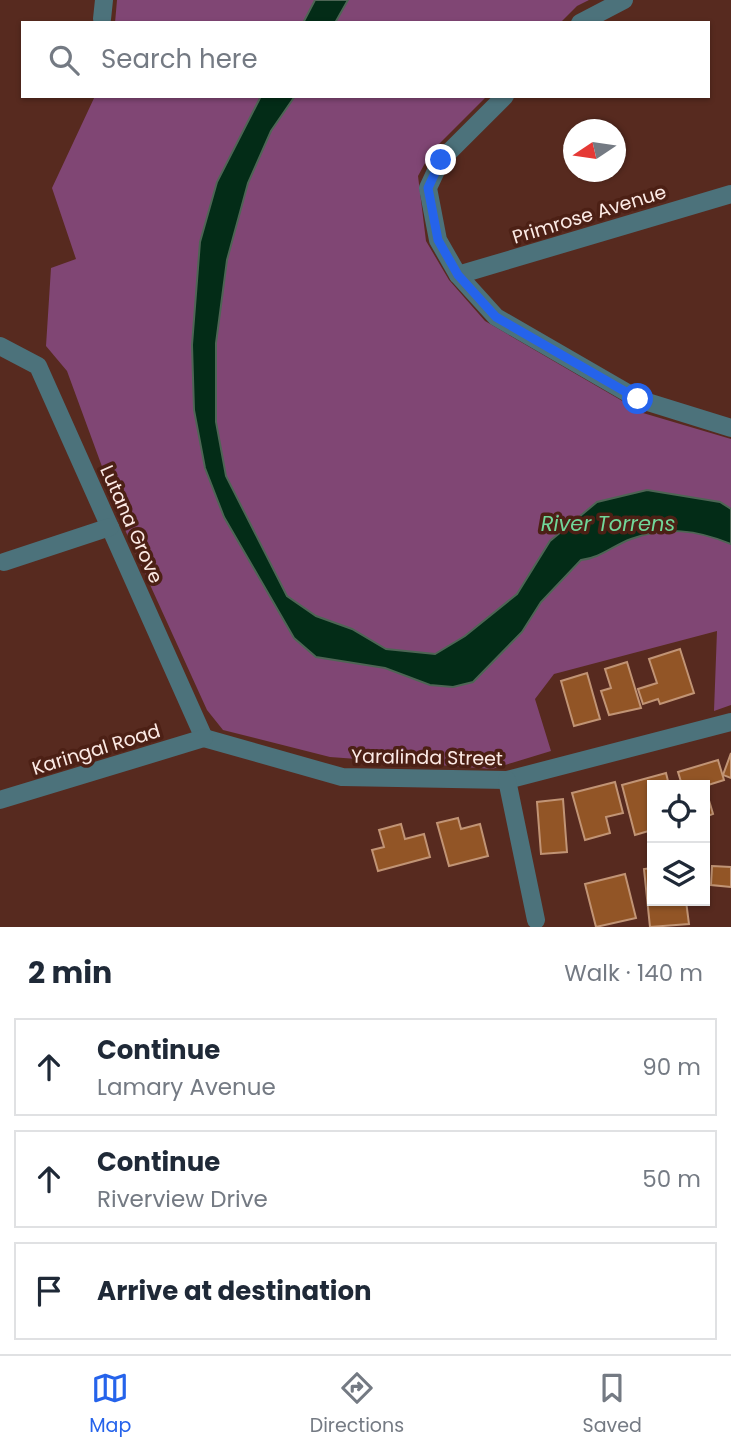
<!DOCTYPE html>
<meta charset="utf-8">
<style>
:root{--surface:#fff;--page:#f6f6f7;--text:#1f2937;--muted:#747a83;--line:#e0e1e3;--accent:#2563eb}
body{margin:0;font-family:Poppins,sans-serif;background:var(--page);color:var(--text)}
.controls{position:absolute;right:21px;bottom:21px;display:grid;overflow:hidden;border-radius:0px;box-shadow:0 2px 5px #0004}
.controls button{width:63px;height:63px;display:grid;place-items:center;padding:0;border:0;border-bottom:2px solid var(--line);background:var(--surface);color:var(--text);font:35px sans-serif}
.compass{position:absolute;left:563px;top:119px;width:63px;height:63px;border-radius:50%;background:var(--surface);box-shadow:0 2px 5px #0004;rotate:257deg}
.stop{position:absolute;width:21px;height:21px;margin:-16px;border:5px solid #2563eb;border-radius:50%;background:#fff}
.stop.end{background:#2563eb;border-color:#fff;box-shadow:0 2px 7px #0008}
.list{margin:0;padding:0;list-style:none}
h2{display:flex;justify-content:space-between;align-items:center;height:91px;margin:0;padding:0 28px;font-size:30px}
h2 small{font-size:23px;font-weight:400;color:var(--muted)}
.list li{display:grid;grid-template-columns:46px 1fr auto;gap:21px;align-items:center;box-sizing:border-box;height:98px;margin:0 14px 14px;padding:0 14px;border:2px solid var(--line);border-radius:0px}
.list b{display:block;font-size:26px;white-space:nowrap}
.list p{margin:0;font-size:23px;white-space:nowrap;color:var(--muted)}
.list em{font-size:23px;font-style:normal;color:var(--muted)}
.icon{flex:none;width:38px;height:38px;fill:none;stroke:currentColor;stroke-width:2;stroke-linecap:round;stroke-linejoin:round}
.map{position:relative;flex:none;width:731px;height:927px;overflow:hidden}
.search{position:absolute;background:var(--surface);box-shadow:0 2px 5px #0004;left:21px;right:21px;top:21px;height:77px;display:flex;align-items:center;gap:18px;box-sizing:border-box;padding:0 24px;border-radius:0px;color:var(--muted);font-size:26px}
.sheet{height:427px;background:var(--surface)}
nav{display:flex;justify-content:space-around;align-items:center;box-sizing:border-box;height:98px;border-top:2px solid var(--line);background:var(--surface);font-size:19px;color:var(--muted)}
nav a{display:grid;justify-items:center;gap:4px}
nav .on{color:var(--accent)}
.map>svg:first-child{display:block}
</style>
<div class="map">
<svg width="731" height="927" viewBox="0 0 731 927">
<rect width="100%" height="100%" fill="#572a1f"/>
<!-- green -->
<g fill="#804674">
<polygon points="117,0 589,0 577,6 560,23 115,23"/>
<polygon points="95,96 487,96 431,152 418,176 426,241 449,280 485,321 643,413 731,439 731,705 714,711 717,631 554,674 535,699 551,751 492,769 330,757 223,730 207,710 126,532 67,371 46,346 51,268 76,259 52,188"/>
</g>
<!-- water -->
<g fill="#032c17" stroke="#4e6555" stroke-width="2">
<polygon points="315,0 348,0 335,23 303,23"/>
<path d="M261,96H295L271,131L248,183L227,260L216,343V422L226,476L287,596L316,616L352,629L386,649L435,654L465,636L517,594L550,541L597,502L647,490L720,502L731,509V544C697,530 666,526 631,539C612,546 601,558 581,560L541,602L522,632L473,682L453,687L430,685L385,668L316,657L294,638L224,517L205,468L194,410L192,345L200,242L217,182Z"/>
</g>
<!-- building -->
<g fill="#925526" stroke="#c19475" stroke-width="2">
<polygon points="680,649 694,693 660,704 658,699 643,704 638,689 657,683 649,659"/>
<polygon points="627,662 641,708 609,715 601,691 611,688 605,669"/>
<polygon points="587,673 600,719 574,726 561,681"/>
<polygon points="731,753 731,778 723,775"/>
<polygon points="718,760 724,780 705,786 682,785 678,772"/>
<polygon points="666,773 669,785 652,785 652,801 649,802 652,830 635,835 622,785"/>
<polygon points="615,782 623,813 606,817 610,833 585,840 572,793"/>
<polygon points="705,787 713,814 705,817"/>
<polygon points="563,799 567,852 541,854 537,802"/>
<polygon points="458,818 461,829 480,824 488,856 449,866 437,823"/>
<polygon points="401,824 405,839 424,834 430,857 378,871 372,850 384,847 379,830"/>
<polygon points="712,866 731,867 731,887 711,885"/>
<polygon points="652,868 652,901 686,901 689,924 650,927 644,869"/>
<polygon points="625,874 636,918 596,927 585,884"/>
</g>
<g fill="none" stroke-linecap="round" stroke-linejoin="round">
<!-- minor -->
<g stroke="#4c727b" stroke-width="18">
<polyline points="102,19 104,0"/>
<polyline points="580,23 624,0"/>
<polyline points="505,96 441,160 428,188 438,240 458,275 496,317 638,399 731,428"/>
<polyline points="458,275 731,194"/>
<polyline points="0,346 38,366 204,738"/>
<polyline points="4,562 110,527"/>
<polyline points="204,738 342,777 507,780 731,722"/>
<polyline points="507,780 536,920"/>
<polyline points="0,800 204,738"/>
</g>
</g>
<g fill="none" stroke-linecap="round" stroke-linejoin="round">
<!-- route -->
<polyline stroke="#2563eb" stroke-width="9" points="441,160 428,188 438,240 458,275 496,317 638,399"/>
</g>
<g text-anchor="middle" stroke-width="7" stroke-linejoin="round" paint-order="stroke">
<!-- street labels -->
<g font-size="19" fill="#fceae5" stroke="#4c2015">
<text transform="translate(589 214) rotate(-17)" y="7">Primrose Avenue</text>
<text transform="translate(132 524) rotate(66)" y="7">Lutana Grove</text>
<text transform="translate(96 749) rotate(-17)" y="7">Karingal Road</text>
<text transform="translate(427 757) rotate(1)" y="7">Yaralinda Street</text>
</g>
<!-- water labels -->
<g font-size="21" font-style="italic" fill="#71d799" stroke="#4c2015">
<text x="608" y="531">River Torrens</text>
</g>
</g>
</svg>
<div class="controls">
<button><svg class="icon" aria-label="locate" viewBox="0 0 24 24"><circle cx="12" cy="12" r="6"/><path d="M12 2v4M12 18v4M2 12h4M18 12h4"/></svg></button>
<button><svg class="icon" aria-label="layers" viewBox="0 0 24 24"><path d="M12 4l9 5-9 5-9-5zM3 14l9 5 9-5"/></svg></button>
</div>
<svg class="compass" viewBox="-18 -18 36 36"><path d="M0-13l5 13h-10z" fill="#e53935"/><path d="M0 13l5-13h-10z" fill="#747a83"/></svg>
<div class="stop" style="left:638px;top:399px"></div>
<div class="stop end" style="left:441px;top:160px"></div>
<div class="search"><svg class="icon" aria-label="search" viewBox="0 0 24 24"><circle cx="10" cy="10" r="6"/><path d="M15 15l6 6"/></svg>Search here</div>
</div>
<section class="sheet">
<h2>2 min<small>Walk · 140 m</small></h2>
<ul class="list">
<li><svg class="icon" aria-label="ahead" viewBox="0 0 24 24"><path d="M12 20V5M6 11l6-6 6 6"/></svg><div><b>Continue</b><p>Lamary Avenue</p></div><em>90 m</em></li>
<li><svg class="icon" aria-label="ahead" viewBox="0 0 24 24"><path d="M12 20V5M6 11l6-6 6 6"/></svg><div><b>Continue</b><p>Riverview Drive</p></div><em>50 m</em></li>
<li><svg class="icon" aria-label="arrive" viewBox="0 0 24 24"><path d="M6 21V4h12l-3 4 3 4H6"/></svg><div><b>Arrive at destination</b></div></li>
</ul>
</section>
<nav>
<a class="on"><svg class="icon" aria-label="map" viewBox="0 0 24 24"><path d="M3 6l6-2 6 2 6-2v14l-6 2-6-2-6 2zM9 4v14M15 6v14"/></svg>Map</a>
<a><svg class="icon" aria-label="directions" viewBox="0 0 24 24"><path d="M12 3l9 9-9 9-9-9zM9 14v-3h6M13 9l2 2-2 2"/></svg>Directions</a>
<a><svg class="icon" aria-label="saved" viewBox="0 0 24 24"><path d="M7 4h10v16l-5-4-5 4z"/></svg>Saved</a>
</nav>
